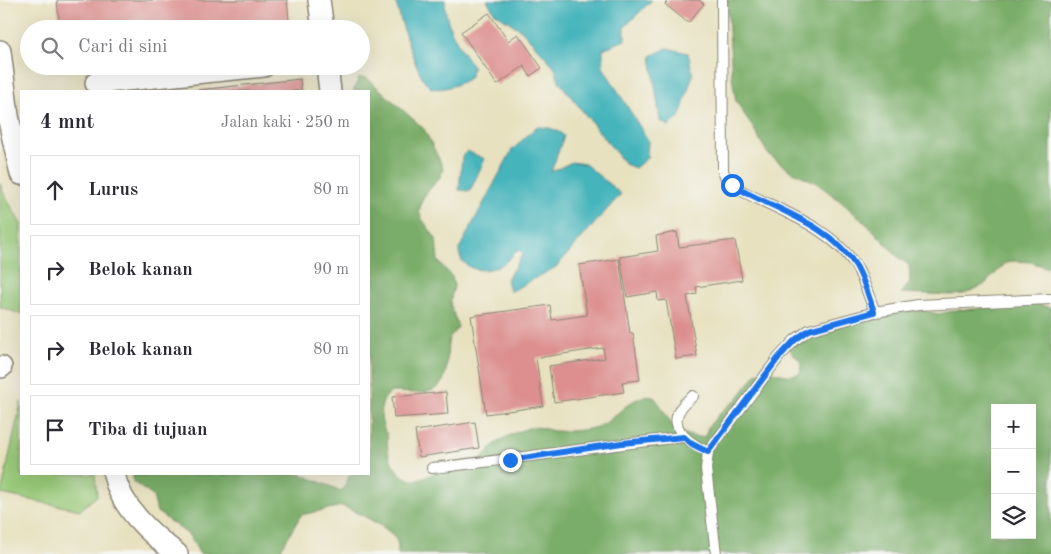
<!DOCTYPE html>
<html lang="id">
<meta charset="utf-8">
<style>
:root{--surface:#fff;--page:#f2f2f3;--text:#2b2b33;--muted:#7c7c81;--line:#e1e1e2}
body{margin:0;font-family:"Old Standard TT",serif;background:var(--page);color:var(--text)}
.controls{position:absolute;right:15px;bottom:15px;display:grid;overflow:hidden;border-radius:0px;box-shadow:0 5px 20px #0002}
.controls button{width:45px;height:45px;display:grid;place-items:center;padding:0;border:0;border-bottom:1px solid var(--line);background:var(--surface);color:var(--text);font:25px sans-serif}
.stop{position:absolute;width:15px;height:15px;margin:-11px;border:4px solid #1a73e8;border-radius:50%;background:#fff}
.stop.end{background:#1a73e8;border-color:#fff;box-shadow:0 1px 5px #0008}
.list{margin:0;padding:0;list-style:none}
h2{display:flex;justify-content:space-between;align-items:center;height:65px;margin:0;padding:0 20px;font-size:21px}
h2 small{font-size:16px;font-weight:400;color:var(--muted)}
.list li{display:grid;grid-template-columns:32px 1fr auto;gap:15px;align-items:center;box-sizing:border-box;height:70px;margin:0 10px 10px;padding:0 10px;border:1px solid var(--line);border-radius:0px}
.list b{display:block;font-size:19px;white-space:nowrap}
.list em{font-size:16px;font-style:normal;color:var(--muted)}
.icon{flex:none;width:28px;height:28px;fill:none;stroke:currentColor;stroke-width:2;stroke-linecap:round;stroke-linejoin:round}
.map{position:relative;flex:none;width:1051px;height:554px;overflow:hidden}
.search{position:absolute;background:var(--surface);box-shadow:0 5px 20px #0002;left:20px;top:20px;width:350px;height:55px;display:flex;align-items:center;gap:12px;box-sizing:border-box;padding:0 18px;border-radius:28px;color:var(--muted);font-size:19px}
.panel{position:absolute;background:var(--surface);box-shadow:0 5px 20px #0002;left:20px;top:90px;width:350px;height:385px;border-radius:0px}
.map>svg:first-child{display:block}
</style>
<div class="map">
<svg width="1051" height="554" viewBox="0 0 1051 554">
<rect width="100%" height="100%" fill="#f6f6f2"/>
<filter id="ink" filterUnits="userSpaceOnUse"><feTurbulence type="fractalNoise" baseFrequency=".02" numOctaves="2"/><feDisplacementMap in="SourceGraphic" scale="10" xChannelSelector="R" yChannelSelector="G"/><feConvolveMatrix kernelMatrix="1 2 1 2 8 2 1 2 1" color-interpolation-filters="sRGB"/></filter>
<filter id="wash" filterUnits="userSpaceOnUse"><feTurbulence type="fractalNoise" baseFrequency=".0096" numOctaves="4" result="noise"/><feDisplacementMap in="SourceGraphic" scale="20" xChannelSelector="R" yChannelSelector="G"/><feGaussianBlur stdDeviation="1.12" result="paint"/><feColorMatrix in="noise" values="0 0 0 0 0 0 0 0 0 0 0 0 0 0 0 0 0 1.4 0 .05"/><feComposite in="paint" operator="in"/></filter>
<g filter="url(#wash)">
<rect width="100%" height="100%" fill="#e7e1bf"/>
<!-- green -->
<g fill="#99c979" stroke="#627a52">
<polygon points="0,183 2,190 21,224 21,314 0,307"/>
<polygon points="21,402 21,474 95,474 97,496 80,510 1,494"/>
</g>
<!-- forest -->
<g fill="#7aad69" stroke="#526c4a" fill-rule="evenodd">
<polygon points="727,0 1051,0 1051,269 1031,262 1013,261 1005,264 984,285 964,294 952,295 901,293 910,282 909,265 898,257 872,229 839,200 815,182 791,171 768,154 755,131 736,101 732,77"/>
<path d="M359,78H367L424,129L440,161L443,169L440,177L424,196L421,203L419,212L422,219L436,239L438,261L452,277L454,286L450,303L458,327C455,332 449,336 448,343C446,361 451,387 427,392C416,394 403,392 392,392C379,398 379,417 384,429C386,435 386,430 387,436C388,441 387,446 388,451C391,465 402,482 418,480C423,479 427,476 432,474C438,472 444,474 450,472C460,469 473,464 481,458C487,454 490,448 495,444C505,437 517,431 529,428C538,425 546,430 555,431C567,432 594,430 604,424C617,416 638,389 655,398C661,405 665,414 670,422C677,431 694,440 705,436L708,427L723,410L736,400L756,374C772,365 784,381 800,373C804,356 793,359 789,347L792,339L900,310L914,309L939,314L956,310L977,309L990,305L1038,304L1051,308V554H398C398,550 398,546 397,542C393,528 355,512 342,506L301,515L278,554H200L189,535L157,512L153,496L133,482V475L300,474L342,491L350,474H369V91H353ZM995,408H1032V535H995Z"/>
</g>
<!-- water -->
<g fill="#44b4bb" stroke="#387073">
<path d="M395,0H445C445,27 459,46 473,67L469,78C460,84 444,91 432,88C417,82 400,17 395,0Z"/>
<polygon points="487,0 652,0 625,27 625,40 603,49 603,67 648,140 647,158 635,168 625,164 560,83 554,66 521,30 494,12"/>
<polygon points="667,48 688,53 693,74 680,116 669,126 660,121 651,56"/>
<path d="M536,127C547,127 556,128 564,136L551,172L572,162L585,164L621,194L556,267L510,292L507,279L523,254L519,250C514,253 510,259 504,263C488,274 459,273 459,249L512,150Z"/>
<polygon points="467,151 485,159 470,191 459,190 462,157"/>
</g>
<g id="blocks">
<!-- building -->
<g fill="#dc8f8e">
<polygon points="57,0 287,0 290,29 60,29"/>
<polygon points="669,0 699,0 704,4 688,23 665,4"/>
<polygon points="489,13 508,41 518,34 542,68 530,76 524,66 497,85 461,32"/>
<polygon points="300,79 301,91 198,91 198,90"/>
<polygon points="677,232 679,247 735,240 742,280 696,287 697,294 687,296 697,356 676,359 666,300 658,301 657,292 627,297 620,257 658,251 656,236"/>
<polygon points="619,259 630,333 633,333 640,380 622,382 624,392 554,402 549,366 605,358 603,348 536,358 543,406 486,414 471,316 550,305 552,320 587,315 579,265"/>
<polygon points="446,392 448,414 394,418 392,397"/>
<polygon points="475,422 479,448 419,457 415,431"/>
</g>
</g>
</g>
<g filter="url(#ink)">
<use href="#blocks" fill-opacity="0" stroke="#898675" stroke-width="1"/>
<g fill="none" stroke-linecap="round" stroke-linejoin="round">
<defs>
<g id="lane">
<path d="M722,0L723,171C726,181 732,185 742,191C781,211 831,227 856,266C864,280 869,297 875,312"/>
<path d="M693,396C661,420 681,439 708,452"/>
<path d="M432,468C516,459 600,446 683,437"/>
<polyline points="716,554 706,469 708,452 779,357 795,340 809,330 875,312 918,305 1051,299"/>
</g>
<g id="street">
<polyline points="319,0 323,29"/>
<polyline points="0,51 8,116 21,174"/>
<polyline points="327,66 330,91"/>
<polyline points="96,83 264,66"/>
<polyline points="0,367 1,367"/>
<path d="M114,474C120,507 151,534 177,554"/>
</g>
</defs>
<!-- lane casing -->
<use href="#lane" stroke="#898675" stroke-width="12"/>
<!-- street casing -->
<use href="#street" stroke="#898675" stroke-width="24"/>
<!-- lane -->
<use href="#lane" stroke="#fff" stroke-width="10"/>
<!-- street -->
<use href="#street" stroke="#fff" stroke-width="21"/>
</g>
</g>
<g fill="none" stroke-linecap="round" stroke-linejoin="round" filter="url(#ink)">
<!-- route -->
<path stroke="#1a73e8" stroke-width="6" d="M510,460L622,443L684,437L692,444L708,452L779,357L795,340L809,330L874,312C869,297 864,280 856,266C829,223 773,209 732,185"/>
</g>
</svg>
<div class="controls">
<button>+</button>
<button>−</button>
<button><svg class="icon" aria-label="layers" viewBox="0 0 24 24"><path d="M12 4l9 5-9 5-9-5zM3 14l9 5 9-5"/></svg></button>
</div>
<div class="stop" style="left:732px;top:185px"></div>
<div class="stop end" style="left:510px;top:460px"></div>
<div class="search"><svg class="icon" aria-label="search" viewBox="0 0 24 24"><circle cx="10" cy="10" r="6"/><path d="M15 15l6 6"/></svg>Cari di sini</div>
<section class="panel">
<h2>4 mnt<small>Jalan kaki · 250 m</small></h2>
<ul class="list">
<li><svg class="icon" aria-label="ahead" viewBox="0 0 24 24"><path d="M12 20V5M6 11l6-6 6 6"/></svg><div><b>Lurus</b></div><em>80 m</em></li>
<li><svg class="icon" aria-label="right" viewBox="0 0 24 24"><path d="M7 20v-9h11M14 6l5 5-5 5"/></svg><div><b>Belok kanan</b></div><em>90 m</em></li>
<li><svg class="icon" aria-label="right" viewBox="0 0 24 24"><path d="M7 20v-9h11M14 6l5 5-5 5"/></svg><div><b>Belok kanan</b></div><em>80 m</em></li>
<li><svg class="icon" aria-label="arrive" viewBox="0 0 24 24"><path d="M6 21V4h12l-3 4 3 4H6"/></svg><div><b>Tiba di tujuan</b></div></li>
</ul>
</section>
</div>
